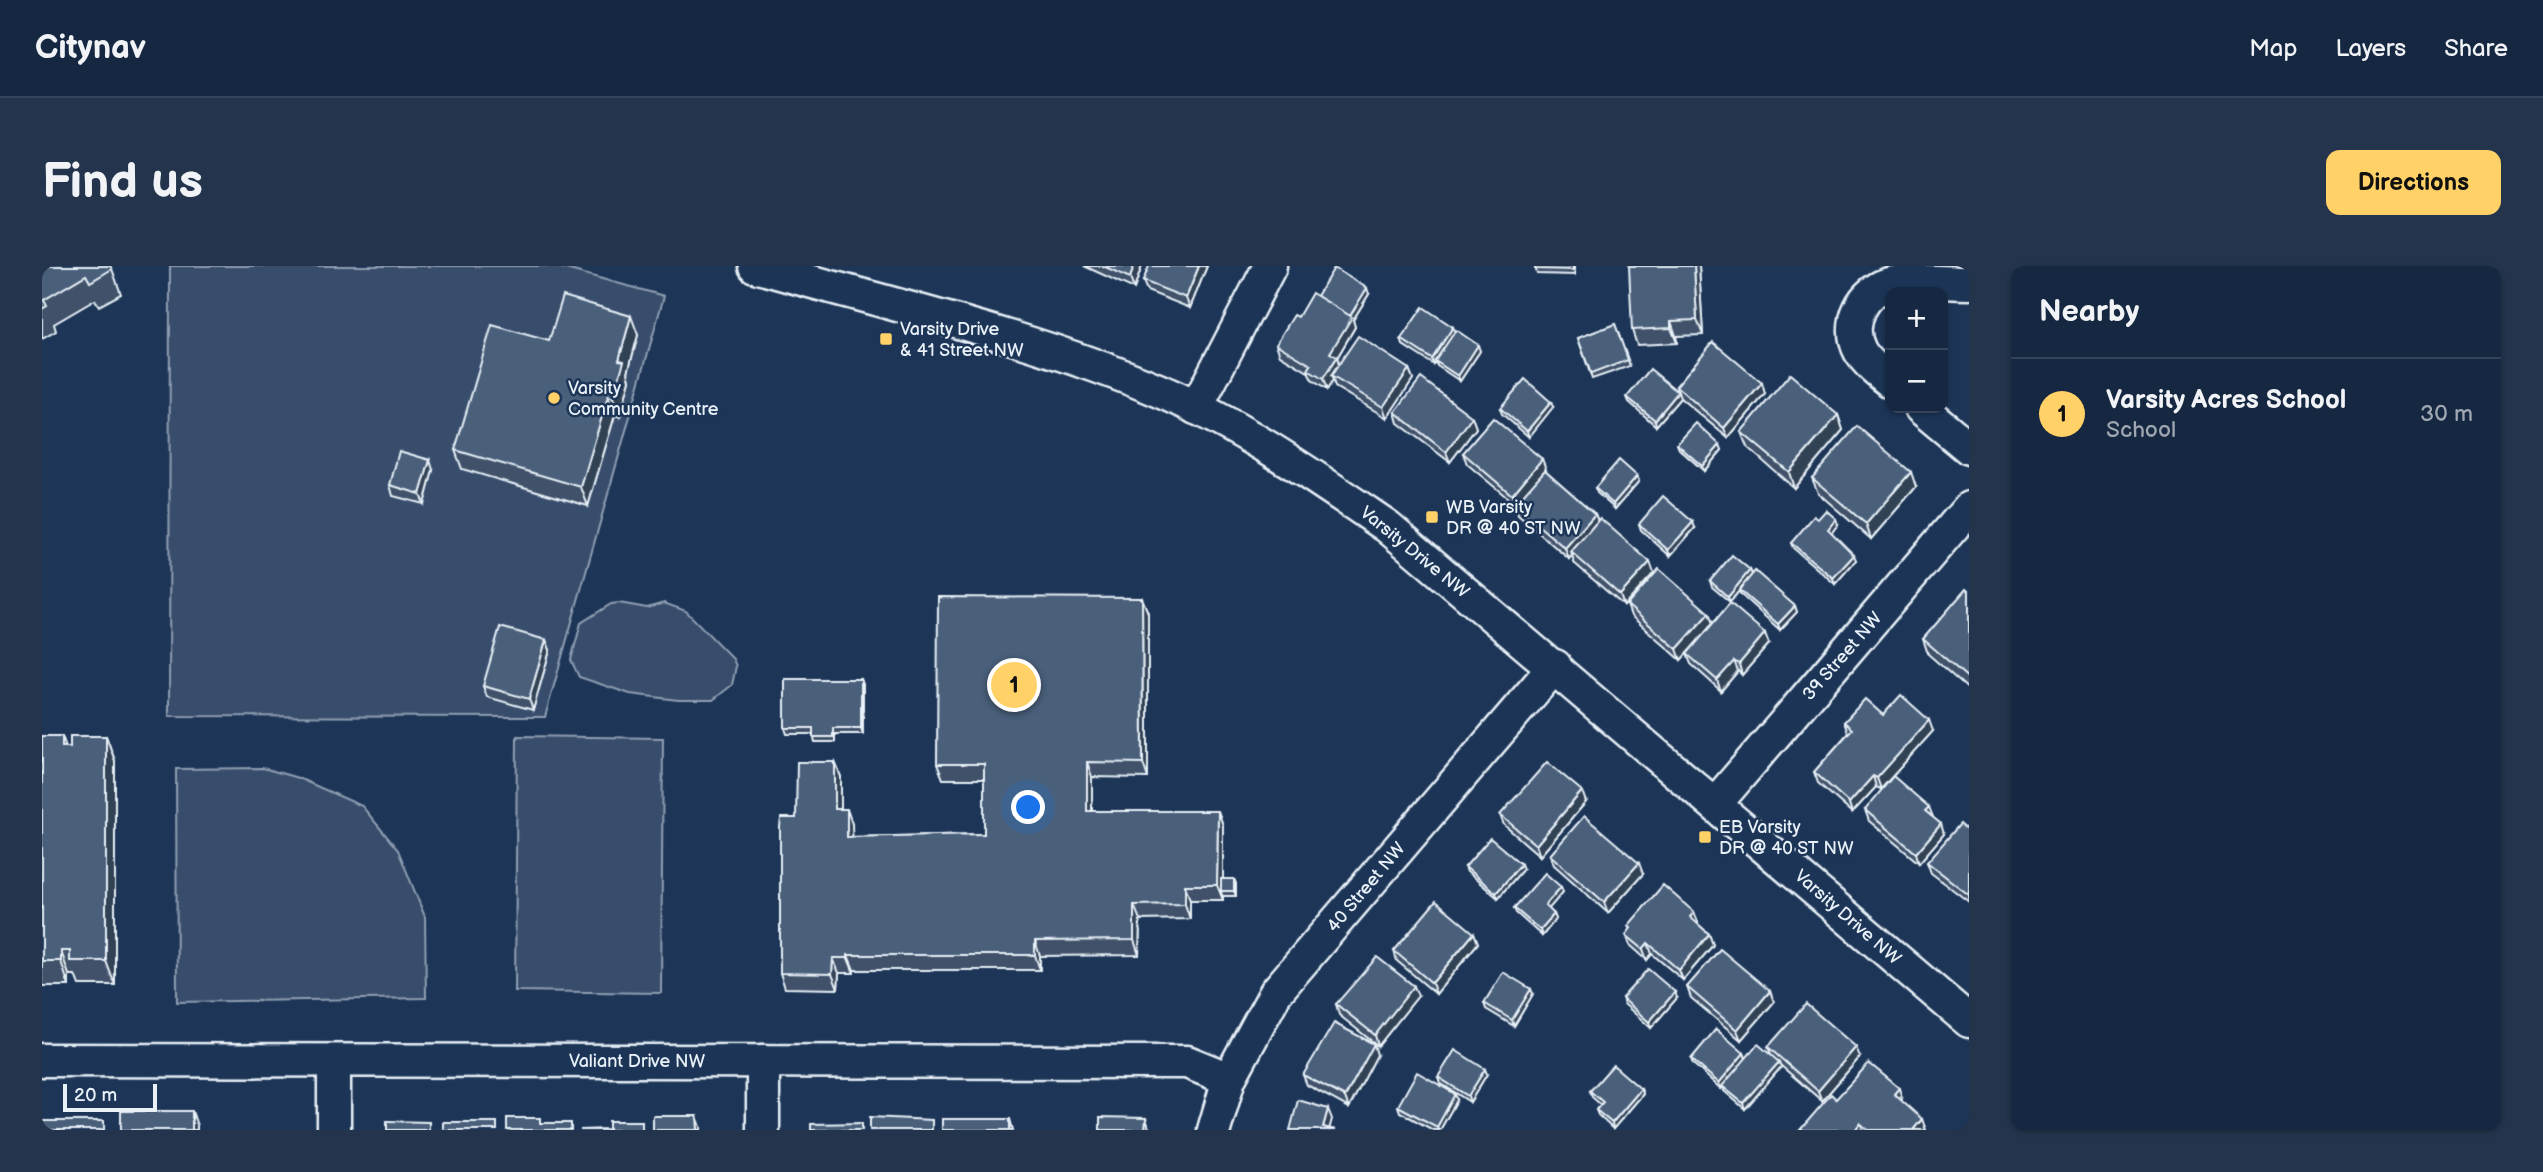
<!DOCTYPE html>
<meta charset="utf-8">
<style>
:root{--surface:#162841;--page:#23344c;--text:#f1f3f6;--muted:#9ea6b1;--line:#35445a;--accent:#ffd166}
body{margin:0;font-family:"Balsamiq Sans",sans-serif;background:var(--page);color:var(--text)}
.controls{position:absolute;right:21px;top:21px;display:grid;overflow:hidden;border-radius:14px;box-shadow:0 2px 5px #0004}
.controls button{width:63px;height:63px;display:grid;place-items:center;padding:0;border:0;border-bottom:2px solid var(--line);background:var(--surface);color:var(--text);font:35px sans-serif}
.scale{position:absolute;left:21px;bottom:18px;width:94px;box-sizing:border-box;padding-left:7px;border:4px solid #e8f1f8;border-top:0;font-size:19px;line-height:24px;white-space:nowrap;color:#e8f1f8;-webkit-text-stroke:5px #1d3557;paint-order:stroke}
.you{position:absolute;left:987px;top:542px;width:24px;height:24px;margin:-18px;border:5px solid #fff;border-radius:50%;background:#1a73e8;box-shadow:0 0 0 10px #1a73e833}
.badge{display:grid;place-items:center;width:46px;height:46px;border-radius:50%;background:var(--accent);color:#111;font-size:23px;font-weight:700}
.pin{position:absolute;translate:-50% -50%;border:4px solid #fff;box-shadow:0 2px 7px #0006}
.list{margin:0;padding:0;list-style:none}
h2{display:flex;justify-content:space-between;align-items:center;height:91px;margin:0;padding:0 28px;font-size:30px}
h2 small{font-size:23px;font-weight:400;color:var(--muted)}
.list li{display:grid;grid-template-columns:46px 1fr auto;gap:21px;align-items:center;box-sizing:border-box;height:112px;padding:0 28px;border-top:2px solid var(--line)}
.list b{display:block;font-size:26px;white-space:nowrap}
.list p{margin:0;font-size:23px;white-space:nowrap;color:var(--muted)}
.list em{font-size:23px;font-style:normal;color:var(--muted)}
.map{position:relative;flex:none;width:1927px;height:864px;overflow:hidden;border-radius:14px}
header{display:flex;align-items:center;gap:42px;box-sizing:border-box;height:98px;padding:0 35px;background:var(--surface);border-bottom:2px solid var(--line)}
header strong{font-size:33px}
nav{display:flex;gap:38px;margin-inline-start:auto;font-size:24px}
.intro{display:flex;align-items:center;justify-content:space-between;box-sizing:border-box;height:168px;padding:0 42px}
h1{margin:0;font-size:49px}
.button{padding:18px 32px;border-radius:14px;background:var(--accent);color:#111;font-size:24px;font-weight:700}
main{display:flex;gap:42px;padding:0 42px}
aside{flex:1;background:var(--surface);border-radius:14px;box-shadow:0 2px 5px #0004}
.map>svg:first-child{display:block}
</style>
<header>
<strong>Citynav</strong>
<nav><a>Map</a><a>Layers</a><a>Share</a></nav>
</header>
<div class="intro"><h1>Find us</h1><a class="button">Directions</a></div>
<main>
<div class="map">
<svg width="1927" height="864" viewBox="0 0 1927 864">
<rect width="100%" height="100%" fill="#1d3557"/>
<filter id="ink" filterUnits="userSpaceOnUse"><feTurbulence type="fractalNoise" baseFrequency=".0143" numOctaves="2"/><feDisplacementMap in="SourceGraphic" scale="14" xChannelSelector="R" yChannelSelector="G"/><feConvolveMatrix kernelMatrix="1 2 1 2 8 2 1 2 1" color-interpolation-filters="sRGB"/></filter>
<g filter="url(#ink)">
<!-- green -->
<g fill="#374d6c" stroke="#909fb2" stroke-width="2">
<polygon points="128,0 513,0 622,30 503,451 127,450"/>
<polygon points="577,337 605,342 622,337 644,345 691,393 694,400 690,419 671,434 636,434 588,428 537,411 529,394 539,357 569,338"/>
<polygon points="475,470 621,472 619,727 473,725"/>
<polygon points="221,502 256,512 320,540 356,584 383,651 384,732 135,736 134,503"/>
</g>
<g fill="none" stroke-linecap="round" stroke-linejoin="round">
<defs>
<g id="street">
<path d="M713,0C850,39 992,71 1123,127C1203,162 1274,212 1346,261L1927,755"/>
<path d="M1848,115C1837,106 1825,97 1818,85C1804,58 1820,23 1851,17C1874,13 1903,17 1927,17"/>
<polyline points="1154,142 1228,0"/>
<polyline points="1879,142 1927,182"/>
<polyline points="1674,537 1927,242"/>
<polyline points="0,794 1145,796 1187,813"/>
<polyline points="721,795 721,864"/>
<polyline points="292,864 292,795"/>
<polyline points="1172,864 1187,813 1234,726 1513,400"/>
</g>
</defs>
<!-- street casing -->
<use href="#street" stroke="#e8f1f8" stroke-width="37"/>
<!-- street -->
<use href="#street" stroke="#1d3557" stroke-width="32"/>
</g>
<!-- wall -->
<g fill="#3f5169" stroke="#e8f1f8" stroke-width="2">
<polygon points="0,0 70,3 79,28 57,40 53,34 12,58 14,65 0,73"/>
<polygon points="1042,0 1100,0 1092,23"/>
<polygon points="1165,0 1148,42 1105,25 1101,15"/>
<polygon points="1493,0 1533,0 1533,9 1495,8"/>
<polygon points="1657,0 1661,69 1634,70 1635,77 1595,79 1590,64"/>
<polygon points="1327,28 1311,54 1313,61 1295,92 1297,99 1367,103 1371,113 1345,152 1293,121 1291,114 1285,124 1270,114 1266,106 1238,89 1234,78 1256,51 1275,30"/>
<polygon points="1573,58 1588,100 1550,113 1536,72"/>
<polygon points="1411,61 1413,66 1438,85 1418,115 1395,100 1394,96 1392,99 1361,79 1359,73"/>
<polygon points="596,69 586,106 588,114 578,151 573,149 546,240 420,203 413,184 507,75"/>
<polygon points="1634,120 1723,128 1686,172 1638,132 1614,160 1587,136 1585,131 1635,125"/>
<polygon points="1511,141 1487,171 1460,148 1458,142"/>
<polygon points="1353,146 1430,151 1434,162 1408,196 1356,157"/>
<polygon points="1796,149 1801,164 1752,222 1705,181 1699,166"/>
<polygon points="1635,178 1678,179 1680,184 1662,205 1637,183"/>
<polygon points="1421,187 1500,193 1503,204 1553,248 1556,255 1612,307 1582,340 1532,297 1530,289 1527,293 1476,249 1473,238 1425,198"/>
<polygon points="391,204 382,238 351,230 348,219"/>
<polygon points="1595,210 1597,215 1573,243 1555,227 1553,222"/>
<polygon points="1770,212 1874,221 1829,273 1776,227"/>
<polygon points="1776,253 1796,258 1789,267 1814,294 1793,318 1751,282 1749,277"/>
<polygon points="1597,258 1653,262 1628,290 1599,264"/>
<polygon points="1708,304 1710,308 1753,340 1755,346 1738,364 1699,329 1697,325 1688,336 1670,321 1668,315"/>
<polygon points="1927,326 1927,424 1886,388 1881,373"/>
<polygon points="1100,332 1106,347 1106,512 1050,511 1050,545 1176,545 1181,560 1181,613 1192,613 1194,618 1194,630 1181,630 1181,634 1148,634 1148,653 1098,654 1097,689 998,690 998,704 812,704 812,707 797,707 796,723 743,722 738,707 754,552 793,496 799,511 799,543 810,558 810,571 942,568 942,513 901,513 895,498"/>
<polygon points="1585,339 1667,347 1671,358 1639,394 1589,350"/>
<polygon points="504,374 508,384 491,444 445,431 441,420"/>
<polygon points="1727,378 1700,409 1696,405 1679,425 1649,398 1645,388"/>
<polygon points="819,413 821,419 821,468 793,468 793,476 773,476 771,468 745,468 743,462"/>
<polygon points="1841,449 1891,465 1839,523 1834,521 1810,547 1776,517 1772,506 1806,467 1802,456"/>
<polygon points="0,470 20,470 24,481 28,481 64,470 73,495 73,719 37,719 33,709 27,709 27,720 0,720"/>
<polygon points="1544,536 1498,590 1462,559 1458,549"/>
<polygon points="1823,544 1890,551 1902,568 1877,597 1827,555"/>
<polygon points="1927,566 1927,636 1889,607 1885,596"/>
<polygon points="1508,589 1601,608 1566,647 1512,599"/>
<polygon points="1423,601 1481,603 1456,632 1425,606"/>
<polygon points="1519,621 1521,626 1506,643 1512,648 1514,653 1500,670 1474,647 1472,642"/>
<polygon points="1652,646 1656,656 1655,657 1667,668 1671,679 1641,714 1610,688 1605,694 1588,679 1584,669 1588,664 1586,660"/>
<polygon points="1432,667 1436,677 1394,728 1355,695 1352,685"/>
<polygon points="1645,721 1732,736 1699,774 1649,732"/>
<polygon points="1491,728 1472,760 1444,743 1442,737"/>
<polygon points="1376,730 1336,780 1297,749 1294,738"/>
<polygon points="1580,732 1635,732 1609,762 1582,738"/>
<polygon points="1726,781 1818,791 1780,835 1738,799 1739,801 1703,843 1682,825 1681,820 1679,823 1651,798 1649,793 1702,787 1704,792 1729,789"/>
<polygon points="1335,789 1307,842 1265,819 1261,809"/>
<polygon points="1445,808 1428,836 1398,817 1396,811"/>
<polygon points="1599,823 1601,828 1571,863 1556,849 1554,844 1559,839 1550,831 1548,825"/>
<polygon points="1415,834 1398,864 1391,864 1358,846 1356,840"/>
</g>
<!-- shaded-wall -->
<g fill="#334255" stroke="#e8f1f8" stroke-width="2">
<polygon points="1092,0 1100,0 1092,23 1088,12"/>
<polygon points="1157,0 1165,0 1148,42 1144,32"/>
<polygon points="1652,0 1657,0 1661,69 1655,54"/>
<polygon points="1325,22 1327,28 1311,54 1313,61 1295,92 1298,102 1289,110 1291,114 1285,124 1281,113 1288,87 1306,52"/>
<polygon points="589,50 596,69 586,106 588,114 578,151 571,132 577,94"/>
<polygon points="1629,55 1634,70 1635,77 1629,62"/>
<polygon points="1411,61 1413,67 1392,99 1390,93"/>
<polygon points="1436,79 1438,85 1418,115 1416,110"/>
<polygon points="1367,103 1371,113 1345,152 1341,141"/>
<polygon points="1720,117 1723,128 1686,172 1682,162"/>
<polygon points="1636,126 1638,132 1614,160 1613,154"/>
<polygon points="566,130 573,149 546,240 539,221"/>
<polygon points="1509,136 1511,141 1487,171 1485,165"/>
<polygon points="1796,149 1801,164 1752,222 1747,206"/>
<polygon points="1430,151 1434,162 1408,196 1404,186"/>
<polygon points="1678,179 1680,184 1662,205 1660,200"/>
<polygon points="1500,193 1504,203 1474,239 1470,229"/>
<polygon points="388,194 391,204 382,238 378,228"/>
<polygon points="1869,206 1874,221 1829,273 1824,258"/>
<polygon points="1595,210 1597,215 1573,243 1571,238"/>
<polygon points="1553,248 1557,258 1529,286 1530,289 1527,293 1523,282"/>
<polygon points="1794,253 1796,258 1788,269 1786,263"/>
<polygon points="1651,256 1653,262 1628,290 1626,284"/>
<polygon points="1812,289 1814,294 1793,318 1791,312"/>
<polygon points="1608,296 1612,307 1582,340 1578,329"/>
<polygon points="1708,304 1710,309 1688,336 1686,331"/>
<polygon points="1100,332 1106,347 1106,512 1101,497"/>
<polygon points="1753,340 1755,346 1738,364 1736,358"/>
<polygon points="1667,347 1671,358 1639,394 1635,383"/>
<polygon points="1723,367 1727,378 1700,409 1697,398"/>
<polygon points="504,374 508,384 491,444 487,433"/>
<polygon points="1692,395 1696,405 1679,425 1675,414"/>
<polygon points="819,413 821,419 821,468 819,462"/>
<polygon points="1887,454 1891,465 1839,523 1835,512"/>
<polygon points="64,470 73,495 73,719 64,695"/>
<polygon points="793,496 799,511 799,558 793,543"/>
<polygon points="1045,496 1050,511 1050,560 1045,545"/>
<polygon points="1831,510 1834,521 1810,547 1807,537"/>
<polygon points="1540,525 1544,536 1498,590 1494,579"/>
<polygon points="1887,541 1891,551 1883,545"/>
<polygon points="805,543 810,558 811,586 805,571"/>
<polygon points="1176,545 1181,560 1181,625 1179,625 1181,634 1175,619"/>
<polygon points="1899,558 1902,568 1877,597 1874,587"/>
<polygon points="1597,597 1601,608 1566,647 1562,636"/>
<polygon points="1479,598 1481,603 1456,632 1454,627"/>
<polygon points="1192,613 1194,618 1194,630 1192,625"/>
<polygon points="1143,619 1148,634 1148,653 1143,638"/>
<polygon points="1519,621 1521,626 1505,645 1503,639"/>
<polygon points="1092,639 1098,654 1097,689 1092,674"/>
<polygon points="1652,646 1656,656 1652,662 1648,651"/>
<polygon points="1512,648 1514,653 1500,670 1498,664"/>
<polygon points="1432,667 1436,677 1394,728 1390,717"/>
<polygon points="1667,668 1671,679 1641,714 1637,704"/>
<polygon points="993,675 998,690 998,704 993,689"/>
<polygon points="1606,677 1610,688 1605,694 1601,683"/>
<polygon points="19,685 27,709 27,720 19,695"/>
<polygon points="806,689 812,704 812,707 806,692"/>
<polygon points="791,692 797,707 796,723 790,708"/>
<polygon points="1372,720 1376,730 1336,780 1333,769"/>
<polygon points="1489,723 1491,728 1472,760 1470,754"/>
<polygon points="1728,725 1732,736 1699,774 1695,764"/>
<polygon points="1633,726 1635,732 1609,762 1607,756"/>
<polygon points="1332,778 1335,789 1307,842 1303,831"/>
<polygon points="1814,781 1818,791 1780,835 1776,825"/>
<polygon points="1702,787 1704,793 1679,823 1677,817"/>
<polygon points="1737,796 1739,801 1703,843 1701,837"/>
<polygon points="1443,803 1445,808 1428,836 1426,830"/>
<polygon points="1857,822 1860,833 1855,838 1852,828"/>
<polygon points="1599,823 1601,828 1571,863 1570,857"/>
<polygon points="1413,828 1415,834 1398,864 1396,864 1395,861"/>
<polygon points="1286,843 1290,853 1287,864 1281,861"/>
<polygon points="150,845 155,860 155,864 150,864"/>
<polygon points="655,850 659,861 659,864 656,864"/>
<polygon points="1104,852 1107,862 1107,864 1103,864"/>
<polygon points="968,853 971,864 968,864"/>
<polygon points="1880,853 1884,864 1871,864"/>
<polygon points="1818,857 1821,864 1813,864"/>
</g>
<!-- building -->
<g fill="#495e7a" stroke="#e8f1f8" stroke-width="2">
<polygon points="0,0 68,0 70,3 48,16 44,9 2,34 5,40 0,43"/>
<polygon points="1061,0 1092,0 1088,12"/>
<polygon points="1107,0 1157,0 1144,32 1101,15"/>
<polygon points="1493,0 1531,0 1531,4 1493,3"/>
<polygon points="1587,0 1652,0 1655,54 1629,55 1629,62 1590,64"/>
<polygon points="1292,2 1325,22 1308,50 1275,30"/>
<polygon points="1270,27 1310,51 1288,87 1295,91 1281,113 1266,104 1269,99 1234,78 1252,49 1256,51"/>
<polygon points="521,30 589,50 577,94 582,95 571,132 566,130 539,221 413,184 450,59 507,75"/>
<polygon points="1381,41 1411,61 1390,93 1359,73"/>
<polygon points="1573,58 1586,94 1549,108 1536,72"/>
<polygon points="1414,64 1436,79 1416,110 1393,95"/>
<polygon points="1316,70 1367,103 1341,141 1289,110"/>
<polygon points="1671,76 1720,117 1682,162 1634,120"/>
<polygon points="1608,103 1636,126 1613,154 1585,131"/>
<polygon points="1748,108 1796,149 1747,206 1699,166"/>
<polygon points="1379,112 1430,151 1404,186 1353,146"/>
<polygon points="1483,113 1509,136 1485,165 1458,142"/>
<polygon points="1451,152 1500,193 1470,229 1421,187"/>
<polygon points="1654,157 1678,179 1660,200 1635,178"/>
<polygon points="1815,160 1869,206 1824,258 1770,212"/>
<polygon points="357,185 388,194 378,228 348,219"/>
<polygon points="1577,194 1595,210 1571,238 1553,222"/>
<polygon points="1503,204 1553,248 1523,282 1472,239"/>
<polygon points="1621,230 1651,256 1626,284 1597,258"/>
<polygon points="1784,244 1794,253 1786,263 1812,289 1791,312 1749,277 1772,250 1776,253"/>
<polygon points="1558,252 1608,296 1578,329 1529,286"/>
<polygon points="1690,289 1708,304 1686,331 1668,315"/>
<polygon points="1617,303 1667,347 1635,383 1585,339"/>
<polygon points="1713,305 1753,340 1736,358 1697,324"/>
<polygon points="1924,323 1927,326 1927,413 1881,373"/>
<polygon points="896,331 1100,332 1101,497 1045,496 1045,545 1176,545 1175,619 1143,619 1143,638 1092,639 1092,674 993,675 993,689 806,689 806,692 791,692 790,708 738,707 738,561 739,552 754,552 755,496 793,496 793,543 805,543 805,571 942,568 942,498 895,498"/>
<polygon points="1688,337 1723,367 1697,398 1692,395 1675,414 1645,388"/>
<polygon points="458,361 504,374 487,433 441,420"/>
<polygon points="743,413 819,413 819,462 791,462 791,471 771,471 771,462 743,462"/>
<polygon points="1859,429 1887,454 1835,512 1831,510 1807,537 1772,506 1810,463 1802,456 1823,433 1841,449"/>
<polygon points="0,470 20,470 20,481 28,481 28,470 64,470 64,695 28,695 28,685 19,685 19,695 0,695"/>
<polygon points="1505,496 1540,525 1494,579 1458,549"/>
<polygon points="1851,510 1887,541 1883,545 1899,558 1874,587 1823,544"/>
<polygon points="1542,550 1597,597 1562,636 1508,589"/>
<polygon points="1918,558 1927,566 1927,629 1885,596"/>
<polygon points="1448,572 1479,598 1454,627 1423,601"/>
<polygon points="1503,607 1519,621 1503,639 1512,648 1498,664 1472,642"/>
<rect x="1179" y="613" width="13" height="12"/>
<polygon points="1621,619 1652,646 1648,651 1667,668 1637,704 1606,677 1601,683 1584,669 1589,662 1586,660"/>
<polygon points="1394,635 1432,667 1390,717 1352,685"/>
<polygon points="1678,683 1728,725 1695,764 1645,721"/>
<polygon points="1335,691 1372,720 1333,769 1294,738"/>
<polygon points="1606,703 1633,726 1607,756 1580,732"/>
<polygon points="1461,706 1489,723 1470,754 1442,737"/>
<polygon points="1764,738 1814,781 1776,825 1726,781"/>
<polygon points="1292,757 1332,778 1303,831 1261,809"/>
<polygon points="1674,763 1702,787 1677,817 1649,793"/>
<polygon points="1716,778 1737,796 1701,837 1680,820"/>
<polygon points="1413,784 1443,803 1426,830 1396,811"/>
<polygon points="1827,797 1857,822 1852,828 1880,853 1871,864 1826,864 1818,857 1813,864 1758,864 1789,828 1794,833"/>
<polygon points="1571,799 1599,823 1570,857 1554,844 1561,836 1548,825"/>
<polygon points="1375,806 1413,828 1395,861 1356,840"/>
<polygon points="1256,834 1286,843 1281,861 1294,864 1248,864"/>
<rect x="79" y="845" width="71" height="19"/>
<polygon points="611,850 655,850 656,864 611,864"/>
<polygon points="828,851 890,854 890,864 828,864"/>
<polygon points="1058,851 1104,852 1103,864 1058,864"/>
<polygon points="465,852 498,852 498,857 529,857 529,864 465,864"/>
<rect x="900" y="853" width="68" height="11"/>
<rect x="0" y="855" width="62" height="9"/>
<polygon points="345,855 387,856 387,864 345,864"/>
<polygon points="567,855 600,855 600,864 538,864 567,863"/>
<rect x="401" y="856" width="54" height="8"/>
<polygon points="820,857 820,864 769,864 769,858"/>
</g>
</g>
<!-- markers -->
<g fill="#ffd166" stroke="#1d3557" stroke-width="2.5">
<rect x="837" y="66" width="14" height="14" rx="3.5"/>
<circle cx="512" cy="132" r="7"/>
<rect x="1383" y="244" width="14" height="14" rx="3.5"/>
<rect x="1656" y="564" width="14" height="14" rx="3.5"/>
</g>
<g text-anchor="middle" stroke-width="5" stroke-linejoin="round" paint-order="stroke">
<!-- poi labels -->
<g font-size="18" fill="#e8f1f8" stroke="#1d3557" text-anchor="start">
<text x="858" y="69">Varsity Drive<tspan x="858" dy="21">&amp; 41 Street NW</tspan></text>
<text x="526" y="128">Varsity<tspan x="526" dy="21">Community Centre</tspan></text>
<text x="1404" y="247">WB Varsity<tspan x="1404" dy="21">DR @ 40 ST NW</tspan></text>
<text x="1677" y="567">EB Varsity<tspan x="1677" dy="21">DR @ 40 ST NW</tspan></text>
</g>
<!-- street labels -->
<g font-size="18" fill="#e8f1f8" stroke="#1d3557">
<text transform="translate(1373 286) rotate(39)" y="6">Varsity Drive NW</text>
<text transform="translate(1800 390) rotate(-49)" y="6">39 Street NW</text>
<text transform="translate(1324 621) rotate(-50)" y="6">40 Street NW</text>
<text transform="translate(1806 651) rotate(41)" y="6">Varsity Drive NW</text>
<text x="595" y="801">Valiant Drive NW</text>
</g>
</g>
</svg>
<div class="controls">
<button>+</button>
<button>−</button>
</div>
<div class="scale">20 m</div>
<div class="you"></div>
<div class="pin badge" style="left:972px;top:419px">1</div>
</div>
<aside>
<h2>Nearby<small></small></h2>
<ul class="list">
<li><span class="badge">1</span><div><b>Varsity Acres School</b><p>School</p></div><em>30 m</em></li>
</ul>
</aside>
</main>
